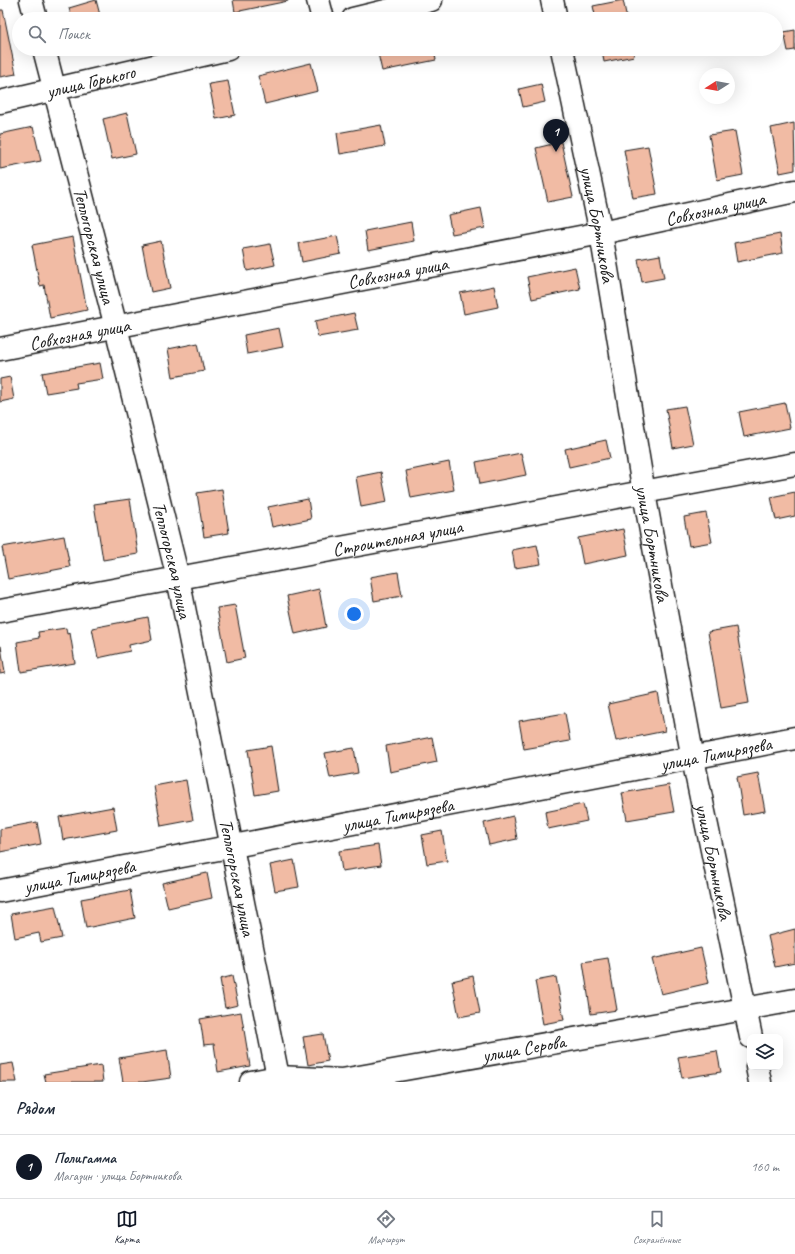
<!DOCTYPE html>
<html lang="ru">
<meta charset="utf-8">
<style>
:root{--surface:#fff;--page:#f2f2f3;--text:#1f2937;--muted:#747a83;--line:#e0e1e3;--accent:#111827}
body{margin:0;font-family:Caveat,sans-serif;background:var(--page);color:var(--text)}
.controls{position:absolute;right:12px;bottom:12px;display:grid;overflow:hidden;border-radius:8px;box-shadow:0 4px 16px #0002}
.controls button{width:36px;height:36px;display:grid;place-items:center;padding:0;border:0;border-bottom:1px solid var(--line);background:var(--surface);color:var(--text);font:20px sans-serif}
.compass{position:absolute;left:699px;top:68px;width:36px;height:36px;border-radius:50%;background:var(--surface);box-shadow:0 4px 16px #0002;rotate:259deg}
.you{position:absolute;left:354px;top:614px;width:14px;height:14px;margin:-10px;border:3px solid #fff;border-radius:50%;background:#1a73e8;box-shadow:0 0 0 6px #1a73e833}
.badge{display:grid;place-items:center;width:26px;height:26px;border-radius:50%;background:var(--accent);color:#fff;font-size:13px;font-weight:700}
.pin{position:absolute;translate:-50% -33px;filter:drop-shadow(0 1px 2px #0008)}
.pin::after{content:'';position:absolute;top:21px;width:14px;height:12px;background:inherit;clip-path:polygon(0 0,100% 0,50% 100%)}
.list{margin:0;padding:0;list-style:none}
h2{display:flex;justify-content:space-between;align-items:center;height:52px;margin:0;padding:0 16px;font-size:17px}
h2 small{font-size:13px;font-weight:400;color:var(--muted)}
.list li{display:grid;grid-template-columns:26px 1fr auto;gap:12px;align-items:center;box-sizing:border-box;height:64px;padding:0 16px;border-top:1px solid var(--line)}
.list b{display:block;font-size:15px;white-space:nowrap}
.list p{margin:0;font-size:13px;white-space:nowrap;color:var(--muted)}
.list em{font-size:13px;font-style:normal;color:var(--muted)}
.icon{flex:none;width:22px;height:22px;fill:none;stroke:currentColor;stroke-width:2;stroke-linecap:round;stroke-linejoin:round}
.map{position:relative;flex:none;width:795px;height:1082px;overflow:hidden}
.search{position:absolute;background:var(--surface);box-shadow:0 4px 16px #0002;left:12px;right:12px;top:12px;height:44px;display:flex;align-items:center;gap:10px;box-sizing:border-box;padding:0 14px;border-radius:22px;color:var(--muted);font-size:15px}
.sheet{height:116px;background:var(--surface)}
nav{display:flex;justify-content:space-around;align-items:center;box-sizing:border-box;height:56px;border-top:1px solid var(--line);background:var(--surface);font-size:11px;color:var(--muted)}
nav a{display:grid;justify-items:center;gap:2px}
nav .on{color:var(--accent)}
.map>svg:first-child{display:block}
</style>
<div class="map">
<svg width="795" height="1082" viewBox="0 0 795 1082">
<rect width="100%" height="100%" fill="#fff"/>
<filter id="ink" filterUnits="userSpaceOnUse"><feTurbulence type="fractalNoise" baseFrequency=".025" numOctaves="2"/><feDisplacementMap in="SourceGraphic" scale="8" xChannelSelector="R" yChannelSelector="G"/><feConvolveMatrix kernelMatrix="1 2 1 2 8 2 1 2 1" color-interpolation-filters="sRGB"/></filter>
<g filter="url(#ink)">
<!-- building -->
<g fill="#f1bba4" stroke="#1c1c1c">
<polygon points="96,0 101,19 72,19 69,8"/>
<polygon points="233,0 288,0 288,1 235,12"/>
<polygon points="623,0 627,19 596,19 593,6"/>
<polygon points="0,10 3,10 16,74 0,77"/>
<polygon points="795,30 795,50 788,51 784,32"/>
<polygon points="377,49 434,49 436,60 382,71"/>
<polygon points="602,49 632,49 634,56 604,62"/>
<polygon points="311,63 318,91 265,104 258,76"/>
<polygon points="228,81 235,115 216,119 209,84"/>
<polygon points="541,84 545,102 523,107 519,89"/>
<polygon points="127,113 136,154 112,159 103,119"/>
<polygon points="794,123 795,170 780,173 771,128"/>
<polygon points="381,125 385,146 340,154 337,133"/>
<polygon points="33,127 41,161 0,169 0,134"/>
<polygon points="735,131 743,175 717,180 709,135"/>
<polygon points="561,142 573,197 548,202 536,148"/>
<polygon points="648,146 657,194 633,198 624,150"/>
<polygon points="481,208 485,228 452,234 448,215"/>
<polygon points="411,222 414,241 368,250 365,231"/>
<polygon points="780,234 783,253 737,262 734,243"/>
<polygon points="337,236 341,254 302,262 299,243"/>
<polygon points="73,237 87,310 50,318 44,285 40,286 32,245"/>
<polygon points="161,241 170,288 151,292 142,245"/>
<polygon points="270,244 275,265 247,271 243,249"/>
<polygon points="660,255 664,278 642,282 638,259"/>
<polygon points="575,267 580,289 532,299 527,277"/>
<polygon points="494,286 498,307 464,314 460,293"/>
<polygon points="354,313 358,330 318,337 315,321"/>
<polygon points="279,328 283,347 247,354 244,335"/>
<polygon points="198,343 204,371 173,377 168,349"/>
<polygon points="100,363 103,379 76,383 77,388 46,393 42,373"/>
<polygon points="10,377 14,399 0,402 0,379"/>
<polygon points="785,403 790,428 744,437 739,412"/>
<polygon points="685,406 693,444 673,448 666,409"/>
<polygon points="606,440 610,458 569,467 565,449"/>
<polygon points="521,453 526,475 480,484 476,462"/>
<polygon points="449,462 454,490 411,498 406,471"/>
<polygon points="381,472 387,502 361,507 356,477"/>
<polygon points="222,489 229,533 204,537 197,493"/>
<polygon points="795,492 795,516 776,520 771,497"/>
<polygon points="130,499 138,554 103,560 94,504"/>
<polygon points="308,499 311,519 272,527 268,507"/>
<polygon points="706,513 712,542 689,546 684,517"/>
<polygon points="623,529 628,555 583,564 578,538"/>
<polygon points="64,536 70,567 8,579 2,547"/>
<polygon points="537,545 541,564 515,568 512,550"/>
<polygon points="398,572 402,596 374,601 370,577"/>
<polygon points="319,589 326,627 295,634 287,596"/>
<polygon points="235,605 245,658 227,662 217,608"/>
<polygon points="148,617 152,640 129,645 130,651 98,658 92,628"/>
<polygon points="736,627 749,703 721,708 708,632"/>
<polygon points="66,628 67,634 70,633 75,663 21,672 17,642 39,638 38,632"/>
<polygon points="1,646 5,673 0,674 0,646"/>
<polygon points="658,693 665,731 616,741 608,704"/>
<polygon points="565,713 570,741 524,749 519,721"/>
<polygon points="432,737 437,762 390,772 386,746"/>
<polygon points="271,746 278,791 255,795 248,750"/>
<polygon points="354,748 358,773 330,778 325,753"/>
<polygon points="758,773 765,811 743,815 737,777"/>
<polygon points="186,780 193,820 161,826 154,786"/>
<polygon points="669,785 674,812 627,820 622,793"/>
<polygon points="583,804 587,821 548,829 545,812"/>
<polygon points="113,807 117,830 63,840 59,817"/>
<polygon points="513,816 517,839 489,845 484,823"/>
<polygon points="37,822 41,844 0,852 0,829"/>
<polygon points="442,831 447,861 427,864 422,835"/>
<polygon points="378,845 381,865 342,871 339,851"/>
<polygon points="294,860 299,887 275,891 270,865"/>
<polygon points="207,873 212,898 168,908 162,883"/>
<polygon points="130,890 135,918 86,928 81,899"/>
<polygon points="55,906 62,938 41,942 39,933 15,938 11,914"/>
<polygon points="795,929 795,963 775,967 768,936"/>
<polygon points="701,948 709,983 661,994 652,959"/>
<polygon points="608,958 617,1010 591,1014 583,962"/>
<polygon points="232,976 238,1005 225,1008 220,979"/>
<polygon points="473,976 480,1013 459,1017 452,981"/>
<polygon points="556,977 564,1020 543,1024 535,981"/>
<polygon points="241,1012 250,1066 218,1072 214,1044 204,1045 200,1019"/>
<polygon points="323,1034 328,1061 308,1065 303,1037"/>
<polygon points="167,1050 171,1078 142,1082 123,1082 119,1058"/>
<polygon points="717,1051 721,1072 682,1078 678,1057"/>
<polygon points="13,1063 17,1082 0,1082 0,1065"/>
<polygon points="101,1065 103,1082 46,1082 44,1074"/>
</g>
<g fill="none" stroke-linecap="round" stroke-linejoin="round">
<defs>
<g id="street">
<polyline points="31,0 36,19"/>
<polyline points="318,0 323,19"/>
<polyline points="552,0 556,19"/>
<polyline points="353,19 431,0"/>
<path id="s1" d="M44,49L116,327L178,578L278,1077"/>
<path id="s2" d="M562,49L601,233L644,493L693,759L751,1037"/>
<path id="s3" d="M0,102L228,49"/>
<path id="s4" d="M0,349L601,233L795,191"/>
<path id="s5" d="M0,891L795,738"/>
<polyline points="757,1067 760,1082"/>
<path id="s6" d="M251,1082L278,1077L342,1080L795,1000"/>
</g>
<g id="secondary">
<path id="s7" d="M0,611L795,464"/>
</g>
</defs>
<!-- street casing -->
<use href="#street" stroke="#1c1c1c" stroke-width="25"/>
<!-- secondary casing -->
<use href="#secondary" stroke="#1c1c1c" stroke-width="25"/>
<!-- street -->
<use href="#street" stroke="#fff" stroke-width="22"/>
<!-- secondary -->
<use href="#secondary" stroke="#fff" stroke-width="22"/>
</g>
</g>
<g text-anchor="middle" stroke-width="3" stroke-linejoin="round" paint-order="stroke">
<!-- street labels -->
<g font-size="19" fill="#1c1c1c" stroke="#fff">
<text dy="7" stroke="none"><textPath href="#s3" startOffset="93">улица Горького</textPath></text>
<text dy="7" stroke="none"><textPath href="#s4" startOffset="729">Совхозная улица</textPath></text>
<text dy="7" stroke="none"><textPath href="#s2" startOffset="179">улица Бортникова</textPath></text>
<text dy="7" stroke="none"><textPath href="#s1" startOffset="203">Теплогорская улица</textPath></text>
<text dy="7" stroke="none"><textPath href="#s4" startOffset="405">Совхозная улица</textPath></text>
<text dy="7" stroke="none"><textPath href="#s4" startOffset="81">Совхозная улица</textPath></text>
<text dy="7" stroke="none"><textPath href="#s7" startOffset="404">Строительная улица</textPath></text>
<text dy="7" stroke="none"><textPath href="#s2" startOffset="503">улица Бортникова</textPath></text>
<text dy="7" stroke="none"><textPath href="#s1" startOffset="527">Теплогорская улица</textPath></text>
<text dy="7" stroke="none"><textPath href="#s5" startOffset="729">улица Тимирязева</textPath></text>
<text dy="7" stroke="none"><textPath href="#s5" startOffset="405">улица Тимирязева</textPath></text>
<text dy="7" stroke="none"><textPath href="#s2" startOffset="827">улица Бортникова</textPath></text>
<text dy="7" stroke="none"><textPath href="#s5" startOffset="81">улица Тимирязева</textPath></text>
<text dy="7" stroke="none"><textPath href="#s1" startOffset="851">Теплогорская улица</textPath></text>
<text dy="7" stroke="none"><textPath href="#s6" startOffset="276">улица Серова</textPath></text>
</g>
</g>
</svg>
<div class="controls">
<button><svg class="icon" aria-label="layers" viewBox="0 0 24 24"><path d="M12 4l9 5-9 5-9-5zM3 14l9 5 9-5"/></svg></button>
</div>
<svg class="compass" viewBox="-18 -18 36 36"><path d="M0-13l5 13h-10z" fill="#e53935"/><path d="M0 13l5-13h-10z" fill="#747a83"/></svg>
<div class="you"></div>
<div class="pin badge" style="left:556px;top:152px">1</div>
<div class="search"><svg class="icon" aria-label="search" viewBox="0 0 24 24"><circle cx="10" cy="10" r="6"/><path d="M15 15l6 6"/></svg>Поиск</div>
</div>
<section class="sheet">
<h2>Рядом<small></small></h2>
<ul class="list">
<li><span class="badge">1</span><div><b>Полигамма</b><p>Магазин · улица Бортникова</p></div><em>160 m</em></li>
</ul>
</section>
<nav>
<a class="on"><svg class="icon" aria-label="map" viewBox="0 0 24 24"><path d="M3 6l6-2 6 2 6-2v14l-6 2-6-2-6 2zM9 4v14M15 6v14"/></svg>Карта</a>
<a><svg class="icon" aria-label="directions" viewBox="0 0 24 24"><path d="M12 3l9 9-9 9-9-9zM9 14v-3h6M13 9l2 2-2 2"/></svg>Маршрут</a>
<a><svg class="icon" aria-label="saved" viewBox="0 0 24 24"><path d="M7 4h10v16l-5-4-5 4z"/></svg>Сохранённые</a>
</nav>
